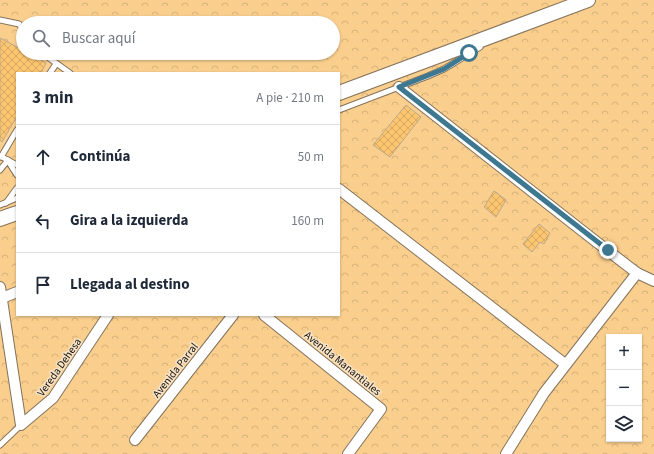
<!DOCTYPE html>
<html lang="es">
<meta charset="utf-8">
<style>
:root{--surface:#fff;--page:#f2f2f3;--text:#1f2937;--muted:#747a83;--line:#e0e1e3}
body{margin:0;font-family:"Source Sans 3",sans-serif;background:var(--page);color:var(--text)}
.controls{position:absolute;right:12px;bottom:12px;display:grid;overflow:hidden;border-radius:0px;box-shadow:0 1px 3px #0004}
.controls button{width:36px;height:36px;display:grid;place-items:center;padding:0;border:0;border-bottom:1px solid var(--line);background:var(--surface);color:var(--text);font:20px sans-serif}
.stop{position:absolute;width:12px;height:12px;margin:-9px;border:3px solid #3d7890;border-radius:50%;background:#fff}
.stop.end{background:#3d7890;border-color:#fff;box-shadow:0 1px 4px #0008}
.list{margin:0;padding:0;list-style:none}
h2{display:flex;justify-content:space-between;align-items:center;height:52px;margin:0;padding:0 16px;font-size:17px}
h2 small{font-size:13px;font-weight:400;color:var(--muted)}
.list li{display:grid;grid-template-columns:26px 1fr auto;gap:12px;align-items:center;box-sizing:border-box;height:64px;padding:0 16px;border-top:1px solid var(--line)}
.list b{display:block;font-size:15px;white-space:nowrap}
.list em{font-size:13px;font-style:normal;color:var(--muted)}
.icon{flex:none;width:22px;height:22px;fill:none;stroke:currentColor;stroke-width:2;stroke-linecap:round;stroke-linejoin:round}
.map{position:relative;flex:none;width:654px;height:454px;overflow:hidden}
.search{position:absolute;background:var(--surface);box-shadow:0 1px 3px #0004;left:16px;top:16px;width:324px;height:44px;display:flex;align-items:center;gap:10px;box-sizing:border-box;padding:0 14px;border-radius:22px;color:var(--muted);font-size:15px}
.panel{position:absolute;background:var(--surface);box-shadow:0 1px 3px #0004;left:16px;top:72px;width:324px;height:244px;border-radius:0px}
.map>svg:first-child{display:block}
</style>
<div class="map">
<svg width="654" height="454" viewBox="0 0 654 454">
<defs>
<pattern id="forest-crowns" width="20" height="18" patternUnits="userSpaceOnUse"><rect width="20" height="18" fill="#facf8e"/><path d="M2 6a3 3 0 1 1 6 0M12 15a3 3 0 1 1 6 0" fill="none" stroke="#d6b179"/></pattern>
<pattern id="building-cross-hatch" width="8" height="8" patternUnits="userSpaceOnUse"><rect width="8" height="8" fill="#fcc670"/><path d="M0 0l8 8M0 8l8-8" fill="none" stroke="#d7a960"/></pattern>
</defs>
<rect width="100%" height="100%" fill="#f6e3c8"/>
<!-- forest -->
<path fill="url(#forest-crowns)" fill-rule="evenodd" d="M0,0H654V454H0ZM23,23H333V53H23ZM17,73H339V315H17ZM609,337H639V439H609Z"/>
<!-- building -->
<g fill="url(#building-cross-hatch)" stroke="#bba98f">
<polygon points="0,38 23,50 23,53 28,53 46,63 41,73 17,73 17,116 2,142 0,140"/>
<polygon points="406,105 421,117 390,157 373,145"/>
<polygon points="494,191 506,200 496,217 484,207"/>
<polygon points="539,224 550,233 544,244 540,242 532,252 523,244"/>
</g>
<g fill="none" stroke-linecap="round" stroke-linejoin="round">
<defs>
<g id="lane">
<polyline points="0,20 19,24 23,30"/>
<polyline points="42,53 70,73"/>
<polyline points="50,73 56,64"/>
<polyline points="339,110 428,76 444,69 480,47"/>
<polyline points="0,156 17,165"/>
<polyline points="1,157 17,130"/>
<polyline points="8,161 17,175"/>
<polyline points="0,170 8,160"/>
<polyline points="6,203 17,188"/>
<polyline points="0,205 17,198"/>
<polyline points="0,445 21,425"/>
</g>
<g id="street">
<polyline points="399,87 594,240 637,273 654,281"/>
<polyline points="339,189 565,364"/>
<polyline points="0,287 21,425 53,398 108,315"/>
<polyline points="2,298 17,292"/>
<polyline points="264,315 381,409 348,454"/>
<polyline points="135,440 233,315"/>
<polyline points="506,454 544,393 637,273"/>
</g>
<g id="secondary">
<polyline points="339,93 588,0"/>
<polyline points="0,219 17,213"/>
</g>
</defs>
<!-- lane casing -->
<use href="#lane" stroke="#84735b" stroke-width="7"/>
<!-- street casing -->
<use href="#street" stroke="#84735b" stroke-width="12"/>
<!-- secondary casing -->
<use href="#secondary" stroke="#84735b" stroke-width="16"/>
<!-- lane -->
<use href="#lane" stroke="#fff" stroke-width="5"/>
<!-- street -->
<use href="#street" stroke="#fff" stroke-width="10"/>
<!-- secondary -->
<use href="#secondary" stroke="#fff" stroke-width="14"/>
</g>
<g fill="none" stroke-linecap="round" stroke-linejoin="round">
<!-- route -->
<polyline stroke="#3d7890" stroke-width="5" points="469,53 444,69 399,87 608,250"/>
</g>
<g text-anchor="middle" stroke-width="3" stroke-linejoin="round" paint-order="stroke">
<!-- street labels -->
<g font-size="11" fill="#161007" stroke="#f6e3c8">
<text transform="translate(343 363) rotate(39)" y="4">Avenida Manantiales</text>
<text transform="translate(59 367) rotate(-55)" y="4">Vereda Dehesa</text>
<text transform="translate(175 370) rotate(-52)" y="4">Avenida Parral</text>
</g>
</g>
</svg>
<div class="controls">
<button>+</button>
<button>−</button>
<button><svg class="icon" aria-label="layers" viewBox="0 0 24 24"><path d="M12 4l9 5-9 5-9-5zM3 14l9 5 9-5"/></svg></button>
</div>
<div class="stop" style="left:469px;top:53px"></div>
<div class="stop end" style="left:608px;top:250px"></div>
<div class="search"><svg class="icon" aria-label="search" viewBox="0 0 24 24"><circle cx="10" cy="10" r="6"/><path d="M15 15l6 6"/></svg>Buscar aquí</div>
<section class="panel">
<h2>3 min<small>A pie · 210 m</small></h2>
<ul class="list">
<li><svg class="icon" aria-label="ahead" viewBox="0 0 24 24"><path d="M12 20V5M6 11l6-6 6 6"/></svg><div><b>Continúa</b></div><em>50 m</em></li>
<li><svg class="icon" aria-label="left" viewBox="0 0 24 24"><path d="M17 20v-9H6M10 6l-5 5 5 5"/></svg><div><b>Gira a la izquierda</b></div><em>160 m</em></li>
<li><svg class="icon" aria-label="arrive" viewBox="0 0 24 24"><path d="M6 21V4h12l-3 4 3 4H6"/></svg><div><b>Llegada al destino</b></div></li>
</ul>
</section>
</div>
